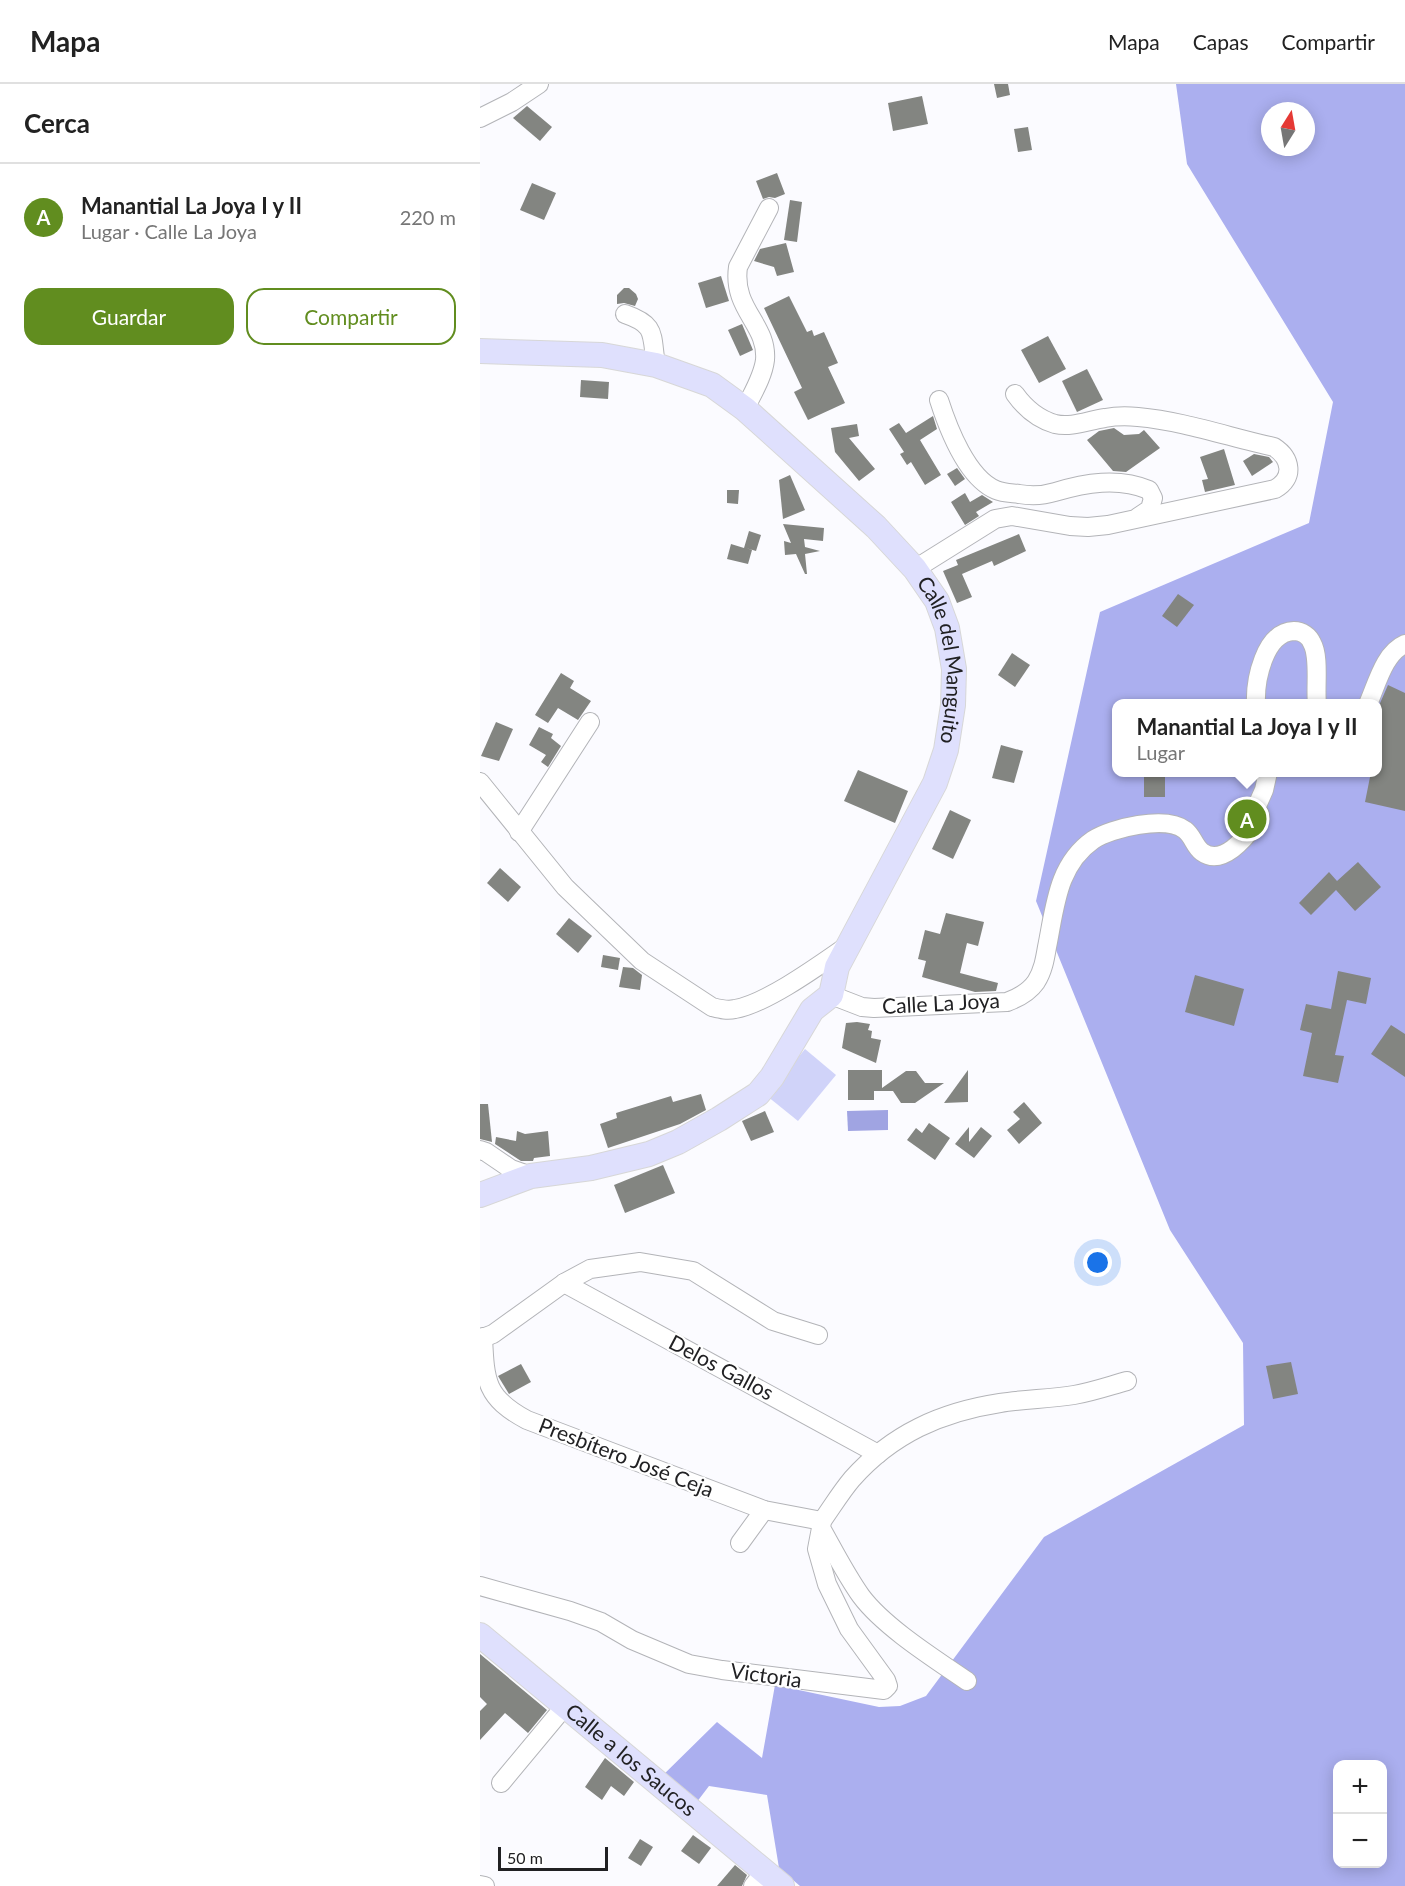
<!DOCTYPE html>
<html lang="es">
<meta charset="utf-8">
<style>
:root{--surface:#fff;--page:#f6f6f6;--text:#222;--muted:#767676;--line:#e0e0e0;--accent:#618d1f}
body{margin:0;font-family:Lato,sans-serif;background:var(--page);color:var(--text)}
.controls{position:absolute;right:18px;bottom:18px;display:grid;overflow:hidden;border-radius:12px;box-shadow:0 3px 15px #0003}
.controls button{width:54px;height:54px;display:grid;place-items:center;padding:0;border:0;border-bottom:2px solid var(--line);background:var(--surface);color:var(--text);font:30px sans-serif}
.compass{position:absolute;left:781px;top:18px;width:54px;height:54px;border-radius:50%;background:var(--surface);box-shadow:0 3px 15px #0003;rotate:11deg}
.scale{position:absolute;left:18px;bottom:15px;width:110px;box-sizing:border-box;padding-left:6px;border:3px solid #212123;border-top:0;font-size:16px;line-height:21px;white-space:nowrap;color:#212123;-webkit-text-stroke:4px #fff;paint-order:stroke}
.you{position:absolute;left:618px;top:1179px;width:21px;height:21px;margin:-15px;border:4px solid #fff;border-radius:50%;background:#1a73e8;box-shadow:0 0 0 9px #1a73e833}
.badge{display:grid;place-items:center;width:39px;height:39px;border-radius:50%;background:var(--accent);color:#fff;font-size:20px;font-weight:700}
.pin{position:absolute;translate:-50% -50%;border:3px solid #fff;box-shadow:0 2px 6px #0006}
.popup{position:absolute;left:632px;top:615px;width:270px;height:78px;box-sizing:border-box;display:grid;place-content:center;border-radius:12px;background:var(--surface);filter:drop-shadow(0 2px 4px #0005);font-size:20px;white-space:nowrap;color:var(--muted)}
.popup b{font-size:22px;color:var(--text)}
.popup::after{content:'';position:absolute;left:50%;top:100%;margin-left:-12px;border:12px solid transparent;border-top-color:var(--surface)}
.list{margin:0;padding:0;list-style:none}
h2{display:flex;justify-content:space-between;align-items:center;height:78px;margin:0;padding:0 24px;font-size:26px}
h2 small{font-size:20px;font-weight:400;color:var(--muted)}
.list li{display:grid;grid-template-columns:39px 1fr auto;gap:18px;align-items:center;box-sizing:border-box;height:108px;padding:0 24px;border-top:2px solid var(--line)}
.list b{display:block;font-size:22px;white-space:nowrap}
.list p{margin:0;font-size:20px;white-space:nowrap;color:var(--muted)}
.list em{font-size:20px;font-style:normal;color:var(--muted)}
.actions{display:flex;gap:12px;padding:18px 24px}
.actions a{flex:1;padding:14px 0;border:2px solid var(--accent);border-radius:18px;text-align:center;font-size:21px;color:var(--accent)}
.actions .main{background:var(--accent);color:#fff}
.map{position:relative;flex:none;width:925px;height:1802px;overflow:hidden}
header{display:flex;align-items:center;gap:36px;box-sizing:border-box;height:84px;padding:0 30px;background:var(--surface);border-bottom:2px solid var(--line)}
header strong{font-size:28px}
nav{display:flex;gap:33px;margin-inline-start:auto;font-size:21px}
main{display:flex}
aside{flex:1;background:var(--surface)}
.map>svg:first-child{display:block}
</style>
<header>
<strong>Mapa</strong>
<nav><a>Mapa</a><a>Capas</a><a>Compartir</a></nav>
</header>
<main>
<aside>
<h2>Cerca<small></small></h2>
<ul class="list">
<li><span class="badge">A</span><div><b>Manantial La Joya I y II</b><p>Lugar · Calle La Joya</p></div><em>220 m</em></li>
</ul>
<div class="actions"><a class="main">Guardar</a><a>Compartir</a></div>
</aside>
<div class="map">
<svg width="925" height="1802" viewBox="0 0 925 1802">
<rect width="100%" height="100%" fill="#fbfbff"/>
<!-- green -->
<polygon fill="#d0d3f9" points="325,965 356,991 318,1037 287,1012"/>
<!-- forest -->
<path fill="#abafef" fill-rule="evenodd" d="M696,0H925V1802H320L299,1784L287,1711L229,1702L210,1727L176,1698L237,1638L282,1674L295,1601L399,1623L420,1622L446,1612L564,1453L764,1341L763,1259L690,1146L556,817L620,528L829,439L853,318L707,80ZM790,27H826V63H790ZM636,620H897V688H636ZM858,1680H902V1780H858Z"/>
<!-- water -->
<polygon fill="#a0a4e2" points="408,1026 408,1046 368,1047 367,1027"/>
<!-- building -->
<g fill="#838581">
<polygon points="514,0 528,0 530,11 517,14"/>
<polygon points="442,12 448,40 413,47 408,19"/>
<polygon points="47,22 72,43 60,57 33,34"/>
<polygon points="548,43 552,66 538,68 534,45"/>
<polygon points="297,89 305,110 295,114 289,113 283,115 276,97"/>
<polygon points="52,99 76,109 64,136 40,126"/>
<polygon points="310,116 322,118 317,158 304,156"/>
<polygon points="306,159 314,188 297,192 294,183 274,177 280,165"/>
<polygon points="241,192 249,217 226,224 218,199"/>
<polygon points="144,204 149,204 156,210 158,215 155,222 144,219 137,220 137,211"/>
<polygon points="309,212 327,248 332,246 334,252 344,248 358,279 348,283 365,319 328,336 314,308 322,304 284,224"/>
<polygon points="262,240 273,266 260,272 248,246"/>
<polygon points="568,252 586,285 559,299 541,266"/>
<polygon points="607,285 623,316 597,328 582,297"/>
<polygon points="101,296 129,298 128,315 100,313"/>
<polygon points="453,332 457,345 440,356 461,391 445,401 431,378 427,381 420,370 424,368 409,345 419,339 426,349"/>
<polygon points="377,340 379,352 369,354 395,385 379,397 355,368 351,344"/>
<polygon points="634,344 644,351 659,350 664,346 680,364 646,388 633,387 607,356 619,347"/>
<polygon points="744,365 755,401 725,408 722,396 728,395 720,373"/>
<polygon points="774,370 789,373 793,378 772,392 763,377"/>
<polygon points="477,384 485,395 475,402 467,390"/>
<polygon points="310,391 325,426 303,435 299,396"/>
<polygon points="247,406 259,406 258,420 247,419"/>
<polygon points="485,409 490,418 502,411 513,418 496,428 499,432 485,441 471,418"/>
<polygon points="303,440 344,444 343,457 324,455 325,463 340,467 325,470 327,490 325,490 316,470 305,471 304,457 311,459"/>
<polygon points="269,447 281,451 276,467 266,464 272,466 268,480 247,475 251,460 264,464"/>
<polygon points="539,450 546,467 514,482 512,477 482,490 492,513 477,519 463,487 478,481 476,476"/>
<polygon points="698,510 714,521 697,543 682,532"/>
<polygon points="532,569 550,581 535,603 518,591"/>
<polygon points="81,589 94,597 90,604 111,617 98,636 78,624 68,639 55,631"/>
<polygon points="908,601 925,609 925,727 885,718 891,688 897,688 897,626"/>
<polygon points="16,638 33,645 19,677 1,672"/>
<polygon points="59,643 73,650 71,654 81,662 68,683 61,678 66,671 49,661"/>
<polygon points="521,661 543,667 534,699 512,694"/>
<polygon points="378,686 428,707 415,739 364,717"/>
<rect x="664" y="692" width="21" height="21"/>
<polygon points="470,726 491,736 473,775 452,765"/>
<polygon points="878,778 901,803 875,827 856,806 831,831 819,819 849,788 857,797"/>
<polygon points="20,784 41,803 28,818 7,799"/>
<polygon points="466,829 504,838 498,862 487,859 480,889 518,899 516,907 495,908 442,893 446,877 438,875 445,846 460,850"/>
<polygon points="89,834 112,852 98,869 76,850"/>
<polygon points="123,871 140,874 138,886 121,883"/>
<polygon points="143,883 153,884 162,891 160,906 139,903"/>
<polygon points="858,887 891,894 886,920 867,916 855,971 864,972 858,999 823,992 832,949 820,946 826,920 851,925"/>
<polygon points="715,891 764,905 754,942 705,928"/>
<polygon points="377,938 390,940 388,946 392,947 391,954 401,956 396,979 362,964 366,939"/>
<polygon points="911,941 925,950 925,993 891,970"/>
<polygon points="368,986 402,986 402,1004 426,987 436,987 445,999 464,999 435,1019 421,1019 413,1007 394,1007 394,1016 368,1016"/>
<polygon points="488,986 488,1018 464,1019"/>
<polygon points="221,1010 226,1026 200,1040 128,1064 120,1040 137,1034 136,1029 191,1012 193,1018"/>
<polygon points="544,1018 562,1039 539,1060 527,1046 540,1035 533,1028"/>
<polygon points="0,1020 8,1020 12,1058 0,1055"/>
<polygon points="285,1027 294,1048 271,1057 262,1037"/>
<polygon points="449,1039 470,1054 455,1076 427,1056 436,1044 442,1049"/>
<polygon points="489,1043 489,1058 501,1043 512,1052 494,1074 475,1060"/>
<polygon points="37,1047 45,1050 68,1047 70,1072 54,1074 53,1077 41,1077 15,1060 16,1053 36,1057"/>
<polygon points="183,1081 195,1109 145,1129 134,1101"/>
<polygon points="811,1278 818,1310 793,1315 786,1282"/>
<polygon points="41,1280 51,1298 29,1310 18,1292"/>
<polygon points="0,1570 67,1626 48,1649 25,1629 0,1656 0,1627 7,1620 0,1613"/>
<polygon points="125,1674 154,1698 144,1712 131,1702 122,1716 105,1703"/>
<polygon points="213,1751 231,1764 219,1780 201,1767"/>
<polygon points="160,1755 173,1763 161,1782 148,1774"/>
<polygon points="255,1781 267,1791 262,1802 237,1802"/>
</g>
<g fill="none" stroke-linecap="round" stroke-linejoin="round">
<defs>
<g id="minor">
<polyline points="0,34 32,18 59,0"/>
<path d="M145,230C177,241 171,250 176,281"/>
<path d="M459,316C468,344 487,394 516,406C523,409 531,409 539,410C551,412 562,412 575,408C605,399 638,393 669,406L673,414L670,425L658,433"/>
<path d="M265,325C272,310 283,293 285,276C288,240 252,226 258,183L289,124"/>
<path d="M435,485L515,435L532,432L590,442L608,443L628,441L795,405C815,394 811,374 794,363C749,353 703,337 658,333C647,332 636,332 625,334C609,336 592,344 575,340C558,335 545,324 535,310"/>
<path d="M776,620C775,597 784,548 814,547C822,547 829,552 832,559C840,573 835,603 837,620"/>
<path d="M888,620C897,600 904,569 925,560"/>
<path d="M0,698L85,803L162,877L232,923C240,925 247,927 255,925C286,920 341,880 367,862"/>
<polyline points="39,748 110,638"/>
<path d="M351,911L382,923L394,924L527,918C538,914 549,908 556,898C563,887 565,875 567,863C575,824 577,781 613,756C631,744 686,731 705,746C713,752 714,762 722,768C744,784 768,750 780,735V731L776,724L784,706L788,688"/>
<polyline points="0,1066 6,1068 31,1085 51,1092"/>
<polyline points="84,1199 398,1370"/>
<path d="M3,1253C5,1298 6,1314 47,1336L284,1426L342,1437"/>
<polyline points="0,1255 13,1250 84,1199 110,1185 160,1178 213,1187 293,1237 338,1251"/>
<polyline points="260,1459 284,1426"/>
<polyline points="0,1502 90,1527 121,1538 152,1556 209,1580 242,1586 404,1606 408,1602 406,1596 369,1545 347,1500 337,1465 341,1444"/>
<path d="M487,1597C455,1575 404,1543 381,1512C366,1491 354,1467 341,1444L342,1437C352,1423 361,1408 372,1395C412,1350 461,1328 520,1319C544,1315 569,1315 594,1311C612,1308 629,1302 647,1297"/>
<polyline points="21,1699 85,1622"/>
<polyline points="0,1801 5,1802"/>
<polyline points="273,1802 285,1787"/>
</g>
<g id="major">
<path id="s1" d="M0,267L122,271L176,281L232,301L265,325L396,443L435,485L457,517L467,544L474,585L473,621L466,666L455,699L357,883L351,911L332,926L292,993L278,1010L239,1035L198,1058L169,1070L111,1084L51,1092L0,1111"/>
<path id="s2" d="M0,1551L302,1802"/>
</g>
</defs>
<!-- minor casing -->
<use href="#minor" stroke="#b3b4b8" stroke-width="20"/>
<!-- major casing -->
<use href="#major" stroke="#d7d7d7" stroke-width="26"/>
<!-- minor -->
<use href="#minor" stroke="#fff" stroke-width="18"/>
<!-- major -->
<use href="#major" stroke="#dfe0fd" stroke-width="24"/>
</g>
<g text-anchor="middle" stroke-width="4.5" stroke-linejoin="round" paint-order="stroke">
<!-- street labels -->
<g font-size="21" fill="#212123" stroke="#fff">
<text dy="7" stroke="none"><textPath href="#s1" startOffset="609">Calle del Manguito</textPath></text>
<text transform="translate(461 920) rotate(-3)" y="7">Calle La Joya</text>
<text transform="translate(241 1284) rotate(28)" y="7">Delos Gallos</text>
<text transform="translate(146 1374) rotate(21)" y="7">Presbítero José Ceja</text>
<text transform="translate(286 1592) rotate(8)" y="7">Victoria</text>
<text dy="7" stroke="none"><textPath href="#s2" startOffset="196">Calle a los Saucos</textPath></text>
</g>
</g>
</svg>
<div class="controls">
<button>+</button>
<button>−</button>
</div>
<svg class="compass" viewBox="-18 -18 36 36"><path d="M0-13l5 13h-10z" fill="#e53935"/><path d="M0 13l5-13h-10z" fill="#767676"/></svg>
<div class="scale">50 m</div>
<div class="you"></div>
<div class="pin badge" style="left:767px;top:735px">A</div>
<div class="popup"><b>Manantial La Joya I y II</b>Lugar</div>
</div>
</main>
